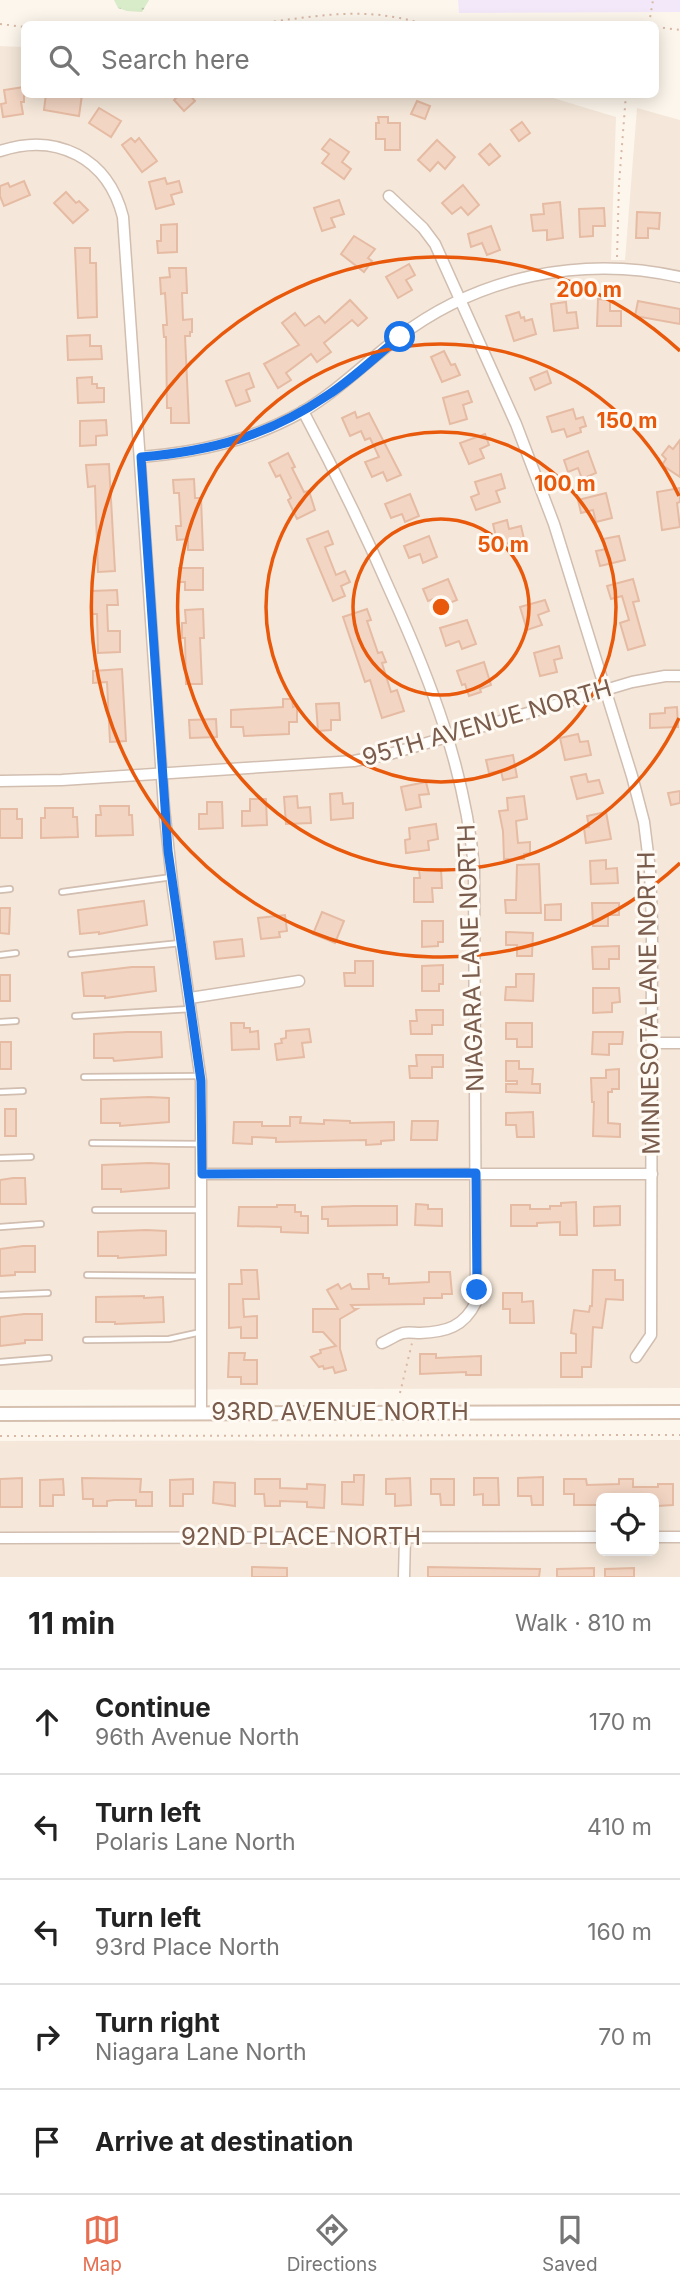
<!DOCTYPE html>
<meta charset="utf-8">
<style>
:root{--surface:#fff;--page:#f2f2f2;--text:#222;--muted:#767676;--line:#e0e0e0;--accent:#e76f51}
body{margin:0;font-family:Inter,sans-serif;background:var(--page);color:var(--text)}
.controls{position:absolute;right:21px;bottom:21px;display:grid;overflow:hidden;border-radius:10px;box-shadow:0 4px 18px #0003}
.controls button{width:63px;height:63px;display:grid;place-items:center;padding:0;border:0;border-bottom:2px solid var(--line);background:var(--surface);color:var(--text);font:35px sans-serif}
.stop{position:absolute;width:21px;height:21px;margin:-16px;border:5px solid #1a73e8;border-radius:50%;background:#fff}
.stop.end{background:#1a73e8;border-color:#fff;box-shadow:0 2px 7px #0008}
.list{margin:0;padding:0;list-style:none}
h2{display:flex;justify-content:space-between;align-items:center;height:91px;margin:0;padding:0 28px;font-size:30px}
h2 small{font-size:23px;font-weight:400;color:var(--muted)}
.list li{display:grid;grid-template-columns:46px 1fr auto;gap:21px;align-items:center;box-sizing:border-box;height:105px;padding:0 28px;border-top:2px solid var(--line)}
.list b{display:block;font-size:26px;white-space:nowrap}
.list p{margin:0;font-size:23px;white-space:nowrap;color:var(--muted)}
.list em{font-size:23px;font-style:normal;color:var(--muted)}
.icon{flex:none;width:38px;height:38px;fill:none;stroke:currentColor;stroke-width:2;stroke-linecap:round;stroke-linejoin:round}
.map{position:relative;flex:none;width:680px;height:1577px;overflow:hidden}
.search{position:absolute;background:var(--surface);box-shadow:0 4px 18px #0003;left:21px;right:21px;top:21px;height:77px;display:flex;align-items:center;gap:18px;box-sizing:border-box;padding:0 24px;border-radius:10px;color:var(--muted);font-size:26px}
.sheet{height:616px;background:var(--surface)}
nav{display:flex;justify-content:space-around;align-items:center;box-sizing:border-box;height:98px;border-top:2px solid var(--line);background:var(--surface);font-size:19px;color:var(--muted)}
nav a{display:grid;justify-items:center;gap:4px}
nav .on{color:var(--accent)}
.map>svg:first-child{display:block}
</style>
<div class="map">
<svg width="680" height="1577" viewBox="0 0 680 1577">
<defs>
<pattern id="wetland-marsh" width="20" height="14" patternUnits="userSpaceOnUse" patternTransform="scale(1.75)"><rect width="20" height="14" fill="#d8ecc9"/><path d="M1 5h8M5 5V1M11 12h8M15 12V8" fill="none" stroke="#b4c2a5"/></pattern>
</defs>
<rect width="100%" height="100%" fill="#fdf6ec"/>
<!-- residential -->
<g fill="#f5e8da" fill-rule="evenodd">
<polygon points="0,46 24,47 24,94 540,94 616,117 611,260 625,260 637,108 680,120 680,1388 0,1390"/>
<path d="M680,1440V1577H0V1441ZM601,1498H654V1551H601Z"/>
</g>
<!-- education -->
<polygon fill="#f3e8fa" points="458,0 680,0 680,12 459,13"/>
<!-- wetland -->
<polygon fill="url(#wetland-marsh)" points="114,0 149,0 142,12 127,11 118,8"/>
<!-- building -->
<g fill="#f3d5c3" stroke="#e6bba3" stroke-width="2">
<polygon points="24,87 24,102 21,102 23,114 3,117 1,104 6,103 4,90"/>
<polygon points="46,94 82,95 79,116 44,110"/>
<polygon points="180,94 189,94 195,101 184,111 174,100"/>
<polygon points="417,101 430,106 425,119 411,114"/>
<polygon points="99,108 121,121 111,137 89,123"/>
<polygon points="378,117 388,117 388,123 400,123 400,150 385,150 385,139 376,139 376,123 379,123"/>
<polygon points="522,122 530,133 519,141 511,130"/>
<polygon points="131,138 135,142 139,138 157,161 142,172 122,145"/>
<polygon points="330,139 349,152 342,162 351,169 344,179 322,163 329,154 322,149"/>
<polygon points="437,140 455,157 445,169 438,162 430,171 418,160"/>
<polygon points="490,144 500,156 489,165 479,154"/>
<polygon points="165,178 167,184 179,181 182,192 171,195 174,204 156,209 149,182"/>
<polygon points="24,181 30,195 4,206 0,196 0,186 8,183 10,187"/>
<polygon points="463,185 479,205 468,215 461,207 452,214 442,203"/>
<polygon points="66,192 76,203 79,201 88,210 73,223 54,203"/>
<polygon points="339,200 344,214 331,218 335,227 322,231 314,208"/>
<polygon points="560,202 563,238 547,240 547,230 533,231 531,215 544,214 543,204"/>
<polygon points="604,208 605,226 593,226 593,236 580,237 579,209"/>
<polygon points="637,212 660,213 659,229 648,228 648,238 636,238"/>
<polygon points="177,224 177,252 158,253 157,241 161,241 161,225"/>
<polygon points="491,226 500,250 487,255 482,243 471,247 468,234"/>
<polygon points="354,236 375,249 368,258 372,261 364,272 341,254"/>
<polygon points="75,248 90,248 90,263 96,263 97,317 78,318"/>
<polygon points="409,264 415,275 406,280 412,290 398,298 386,277"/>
<polygon points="169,268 186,268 187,293 182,293 183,320 192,319 192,332 190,332 190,336 185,336 189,423 171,423 171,408 167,408 166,337 164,337 163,325 167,325 165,293 161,294 160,278 170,277"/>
<polygon points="598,299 610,300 610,311 621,311 621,326 597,326"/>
<polygon points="350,300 367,318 358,326 352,320 324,343 331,352 317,362 311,354 286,373 291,380 278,388 264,364 299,345 282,323 295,313 305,326 319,316 325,323"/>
<polygon points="638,301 680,309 680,324 635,316"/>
<polygon points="566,302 567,313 576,312 578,328 554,331 551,304"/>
<polygon points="519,312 521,318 524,317 525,321 532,319 536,334 514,341 506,316"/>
<polygon points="90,335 90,346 101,346 102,359 68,360 67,336"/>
<polygon points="444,351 451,365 455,364 460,375 442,382 431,357"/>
<polygon points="547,371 551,383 535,390 530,378"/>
<polygon points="249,373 254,387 246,390 250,401 236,406 226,381"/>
<polygon points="92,377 92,384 97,384 97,388 104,388 104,402 78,403 77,378"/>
<polygon points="468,391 472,402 463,405 467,419 450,424 443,398"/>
<polygon points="573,409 576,419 583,417 586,426 580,428 581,432 567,437 564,429 552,432 547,417"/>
<polygon points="355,412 357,418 369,413 401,475 387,481 383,472 372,477 365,462 379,457 370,438 365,440 361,431 350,436 342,418"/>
<polygon points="106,420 107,435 96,436 96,445 80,446 80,421"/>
<polygon points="485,434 489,445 480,449 484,458 469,464 460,443"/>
<polygon points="680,440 680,477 662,465 666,459 662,455 669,446 673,449"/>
<polygon points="588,451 596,473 582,479 578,468 568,472 564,460"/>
<polygon points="288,453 295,467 292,468 304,492 309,491 315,510 297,519 288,500 291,498 280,475 276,477 269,463"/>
<polygon points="109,464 115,571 98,572 95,486 88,487 86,465"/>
<polygon points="501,474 505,488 496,491 500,502 476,510 471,497 479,494 475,482"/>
<polygon points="194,479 195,498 201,498 203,550 188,550 188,539 177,540 176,526 181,526 179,493 174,493 173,480"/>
<polygon points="680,488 680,502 677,503 680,527 662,530 657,492"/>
<polygon points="606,493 612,518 596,522 593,510 581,513 578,500"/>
<polygon points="410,494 419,516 405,522 402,514 391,518 385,504"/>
<polygon points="507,520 509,529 521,526 524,539 498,546 493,524"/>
<polygon points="328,531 333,544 325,547 336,575 345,571 350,582 341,586 345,596 333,601 307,539"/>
<polygon points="429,536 437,557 423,563 420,554 409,558 404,546"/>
<polygon points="619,536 625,560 600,566 596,551 606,549 603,539"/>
<polygon points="179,568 203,568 203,590 185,590 185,582 179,582"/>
<polygon points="448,579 457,600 442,606 439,597 428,601 423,589"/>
<polygon points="633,579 639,601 633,602 645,645 628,650 620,623 629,620 622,596 611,599 607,586"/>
<polygon points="117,590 118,605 107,605 108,631 120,631 120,652 98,653 97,614 92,614 91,591"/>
<polygon points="545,600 549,611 538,615 542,625 527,630 520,607"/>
<polygon points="203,609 204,638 200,638 202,684 186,684 185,638 182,638 182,623 186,623 185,610"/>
<polygon points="367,609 371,620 367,621 378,653 382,652 386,662 382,663 391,692 397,690 404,711 382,718 370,680 365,682 343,617"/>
<polygon points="467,620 476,644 462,649 459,641 446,646 440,628"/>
<polygon points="559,646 562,658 554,660 557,672 540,676 534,653"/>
<polygon points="484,662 491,685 480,689 481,692 469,696 465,684 462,685 457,671"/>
<polygon points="122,669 126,741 110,742 107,682 93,683 93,671"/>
<polygon points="283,699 292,699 293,707 297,706 297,722 289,722 289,734 244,736 243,727 231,727 231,710 283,707"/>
<polygon points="339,703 340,720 331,720 331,730 318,731 316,704"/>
<polygon points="677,707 678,727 650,728 650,714 665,713 665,708"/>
<polygon points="216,719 217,737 190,738 189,720"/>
<polygon points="578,734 580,742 588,741 591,755 565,760 560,738"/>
<polygon points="513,755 517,777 503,780 501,771 489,773 486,760"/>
<polygon points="586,774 588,782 599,780 603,793 577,799 571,777"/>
<polygon points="426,782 429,794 419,795 421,807 406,810 401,787"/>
<polygon points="680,791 680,803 671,805 668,793"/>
<polygon points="342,793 343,804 353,803 353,818 331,820 330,794"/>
<polygon points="297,796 298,808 310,807 311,823 286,824 284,797"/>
<polygon points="524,796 527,819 516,821 518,843 530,842 530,853 524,854 524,859 504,859 503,831 499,811 508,810 507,798"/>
<polygon points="250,799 266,799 267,825 242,826 242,811 250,811"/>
<polygon points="207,802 222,802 223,828 199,829 199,814 207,814"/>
<polygon points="100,806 129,806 129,815 132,815 133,835 96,836 96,815 101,815"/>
<polygon points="45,808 73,808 73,817 77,817 78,837 41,838 41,818 45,818"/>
<polygon points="0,809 17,809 17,819 22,819 22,838 0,838"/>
<polygon points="606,812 611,839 586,843 584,828 589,827 587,816"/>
<polygon points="436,824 438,839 428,841 429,850 406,853 405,840 410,839 409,828"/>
<polygon points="606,860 606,869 617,868 618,883 591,884 590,861"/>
<polygon points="539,864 541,913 506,913 505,900 516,900 517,865"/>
<polygon points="441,869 442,888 432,888 433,902 414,902 414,878 420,878 419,870"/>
<polygon points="144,901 147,925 99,934 99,932 80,934 78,910"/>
<polygon points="592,903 619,903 619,915 608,915 608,926 593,926"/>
<polygon points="561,904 561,920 545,920 545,905"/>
<polygon points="0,908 10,908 9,934 0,933"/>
<polygon points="322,912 344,921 335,943 313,934"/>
<polygon points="285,915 287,931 279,932 280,937 261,939 258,918"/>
<polygon points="422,921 443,921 443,942 438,942 438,946 422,947"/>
<polygon points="506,932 533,933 532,956 517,956 517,945 506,945"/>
<polygon points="242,939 244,956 216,959 214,942"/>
<polygon points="619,946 619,959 609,959 609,969 593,969 592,947"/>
<polygon points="355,961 373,961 373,986 345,986 344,973 355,973"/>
<polygon points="443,965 443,984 439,984 439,991 422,991 422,966"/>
<polygon points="132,967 154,967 156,991 105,998 105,996 84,996 82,973"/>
<polygon points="516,974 534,974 533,1001 505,1000 506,987 516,987"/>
<rect x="0" y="975" width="10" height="26"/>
<polygon points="593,988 619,988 620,1002 612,1003 612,1012 593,1013"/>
<polygon points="416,1010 443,1010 443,1025 432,1025 432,1034 411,1034 410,1021 417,1021"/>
<polygon points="231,1023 244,1023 244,1028 250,1028 250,1032 258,1031 259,1049 232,1050"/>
<polygon points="506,1023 532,1023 532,1047 517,1047 517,1039 506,1039"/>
<polygon points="309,1029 311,1042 302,1043 304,1057 277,1060 275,1044 282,1043 281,1039 286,1038 286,1031"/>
<polygon points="127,1032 161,1032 162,1057 114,1061 113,1058 94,1058 94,1034"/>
<polygon points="593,1032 623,1032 622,1044 609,1044 609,1055 592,1054"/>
<rect x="0" y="1042" width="11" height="27"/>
<polygon points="416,1055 443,1055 443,1067 432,1067 432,1078 410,1078 409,1066 417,1066"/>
<polygon points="506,1061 519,1061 519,1069 533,1069 532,1084 540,1084 540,1093 506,1092 506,1084 517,1084 517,1081 506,1081"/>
<polygon points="619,1069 619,1089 612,1089 612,1092 608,1092 608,1123 620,1124 620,1137 593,1136 594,1102 592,1102 591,1078 606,1078 606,1070"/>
<polygon points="149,1097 169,1098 169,1122 120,1126 120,1123 101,1123 101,1099"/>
<rect x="5" y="1109" width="11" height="27"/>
<polygon points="533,1112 534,1137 517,1137 516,1125 506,1125 506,1113"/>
<polygon points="290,1117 301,1117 300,1123 324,1124 324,1120 350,1121 350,1123 394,1122 394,1140 381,1141 381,1144 366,1145 366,1140 276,1142 276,1138 252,1137 252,1144 233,1143 234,1122 262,1122 262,1126 290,1126"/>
<polygon points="412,1121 438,1121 437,1140 411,1140"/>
<polygon points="149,1163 169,1164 169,1188 121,1192 121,1189 102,1189 102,1165"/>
<polygon points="13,1178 25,1178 26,1204 0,1204 0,1180"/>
<polygon points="576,1202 577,1235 560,1235 560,1222 537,1223 537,1226 511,1226 511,1205 530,1205 530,1209 550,1209 550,1206 561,1206 561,1203"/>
<polygon points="416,1204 428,1205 428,1209 442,1209 442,1226 415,1225"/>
<polygon points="277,1205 295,1205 295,1212 301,1212 301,1216 308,1216 308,1233 281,1232 281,1227 238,1226 239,1207 277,1207"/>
<polygon points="354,1206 397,1206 397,1225 328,1226 328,1219 322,1219 322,1207"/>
<polygon points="620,1206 620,1225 594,1226 594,1207"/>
<polygon points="146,1230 166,1231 166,1255 118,1258 118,1256 98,1256 98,1232"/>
<polygon points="23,1246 35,1246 35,1272 15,1272 15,1275 0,1276 0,1249"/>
<polygon points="241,1270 257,1270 259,1299 243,1299 244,1317 257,1316 257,1338 241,1338 241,1327 229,1328 229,1284 242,1284"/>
<polygon points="593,1270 615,1270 615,1280 623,1280 623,1300 606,1299 602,1328 593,1327 591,1367 582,1367 582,1377 561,1377 561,1353 576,1353 576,1334 571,1333 574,1310 589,1312 590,1306 592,1306"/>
<polygon points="429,1272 450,1272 452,1294 442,1294 442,1298 424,1298 424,1304 351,1305 354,1309 357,1309 340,1319 340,1349 346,1370 335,1373 333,1367 324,1369 323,1366 319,1367 311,1357 321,1353 320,1350 336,1346 323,1332 313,1332 313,1309 338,1309 327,1290 338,1284 341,1289 350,1284 352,1289 369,1289 368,1274 383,1274 383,1278 389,1278 389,1284 429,1282"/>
<polygon points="503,1293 522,1293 522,1302 533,1301 534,1323 510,1323 510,1309 503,1309"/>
<polygon points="144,1296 144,1298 163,1297 164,1322 115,1324 115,1322 96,1322 96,1297"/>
<polygon points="24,1314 42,1314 42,1340 25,1340 25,1343 0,1346 0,1317"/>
<polygon points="229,1353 245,1353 244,1360 257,1360 257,1384 241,1384 241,1377 228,1377"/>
<polygon points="420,1354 436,1354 436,1358 481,1356 481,1375 466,1375 466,1372 420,1374"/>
<polygon points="354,1475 364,1475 363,1505 342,1504 342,1482 354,1482"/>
<polygon points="543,1477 543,1505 532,1505 531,1496 518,1496 518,1478"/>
<polygon points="22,1478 22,1507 0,1507 0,1479"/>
<polygon points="82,1478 141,1479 140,1492 152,1492 152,1506 136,1506 136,1500 114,1500 107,1501 107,1506 93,1506 93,1499 83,1499"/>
<polygon points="410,1478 411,1505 395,1506 395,1494 386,1494 386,1479"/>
<polygon points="474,1478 498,1478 499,1505 483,1505 483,1494 474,1495"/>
<polygon points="63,1479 64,1495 53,1495 53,1506 40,1506 40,1480"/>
<polygon points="193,1479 193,1494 183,1494 183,1506 170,1506 170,1480"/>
<polygon points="255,1479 280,1479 280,1488 307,1489 307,1484 325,1485 324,1508 307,1507 307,1502 280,1501 280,1506 265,1506 264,1494 255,1494"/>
<polygon points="431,1479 454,1479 454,1505 441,1505 440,1494 431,1494"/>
<polygon points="564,1479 586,1479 587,1485 619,1484 619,1479 633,1479 633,1487 658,1487 658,1484 673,1484 673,1505 658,1506 658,1502 654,1502 654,1498 601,1498 601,1505 574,1505 574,1494 564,1494"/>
<polygon points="214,1482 235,1483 235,1506 213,1503"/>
<polygon points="252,1567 287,1568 287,1577 252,1577"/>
<polygon points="428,1567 540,1569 539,1577 428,1577"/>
<polygon points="594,1568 594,1577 557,1577 557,1569"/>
<polygon points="634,1568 634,1577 605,1577 605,1569"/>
</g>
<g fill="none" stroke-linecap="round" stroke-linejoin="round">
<defs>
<g id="lane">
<polyline points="0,890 10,889"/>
<polyline points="62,892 172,877"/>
<polyline points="71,954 181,943"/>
<polyline points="0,955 16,953"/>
<polyline points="75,1016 190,1009"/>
<polyline points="0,1022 16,1021"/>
<polyline points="84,1077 198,1076"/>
<polyline points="0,1092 23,1091"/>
<polyline points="92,1143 201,1144"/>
<polyline points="0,1158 31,1157"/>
<polyline points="95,1210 202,1210"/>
<polyline points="0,1227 41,1224"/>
<polyline points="87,1275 201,1276"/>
<polyline points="0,1295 48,1293"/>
<polyline points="86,1340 169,1339 201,1332"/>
<polyline points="0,1362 49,1358"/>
</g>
<g id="street">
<path d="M0,151C57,132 108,158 123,217L164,808L173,890L201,1081V1412"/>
<polyline points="389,196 423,228 435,244 516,424 554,524 632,776 644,822 650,870 652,924 651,1335 636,1357"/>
<path d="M303,411C335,471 364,531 391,593C431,681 465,770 474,867L476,1302C464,1327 446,1332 420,1333C415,1333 408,1332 403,1333C396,1335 389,1340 382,1343"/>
<path d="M141,457C200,452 250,441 302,412C338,391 366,362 399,337C479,276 582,255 680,277"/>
<polyline points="0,781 62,780 354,761 390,754 632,682 665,676 680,676"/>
<polyline points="190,998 299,981"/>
<polyline points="653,1043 680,1043"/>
<polyline points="202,1174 652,1174"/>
<polyline points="654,1537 680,1537"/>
<polyline points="0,1538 601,1537"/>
<polyline points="404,1577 405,1537"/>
</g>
<polyline id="secondary" points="0,1414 680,1412"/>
</defs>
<!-- lane casing -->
<use href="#lane" stroke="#d1beb0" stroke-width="8"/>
<!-- street casing -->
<use href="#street" stroke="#d1beb0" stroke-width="13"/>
<!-- secondary casing -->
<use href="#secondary" stroke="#d6c0b0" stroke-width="16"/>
<!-- path -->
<g stroke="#d9b8a5" stroke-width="2" stroke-dasharray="2 5" stroke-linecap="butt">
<polyline points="0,24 24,27"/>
<path d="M253,24C314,17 363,5 423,24"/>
<polyline points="649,24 653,0"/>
<polyline points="656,27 680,30"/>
<polyline points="617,257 619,184 626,94"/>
<polyline points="400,1393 412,1343"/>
<polyline points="0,1436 680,1435"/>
</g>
<!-- lane -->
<use href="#lane" stroke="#fff" stroke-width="4.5"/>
<!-- street -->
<use href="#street" stroke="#fff" stroke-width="10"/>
<!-- secondary -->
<use href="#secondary" stroke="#fff" stroke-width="12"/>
</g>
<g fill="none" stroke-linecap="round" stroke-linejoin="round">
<!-- route -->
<path stroke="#1a73e8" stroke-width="9" d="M400,337C376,356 354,378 328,395C268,436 212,451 141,457L168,851L201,1081L202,1174L476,1173L477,1290"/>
</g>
<!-- distance rings -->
<g fill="none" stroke="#e8590c" stroke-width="3.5">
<circle cx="441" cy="607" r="88"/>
<circle cx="441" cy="607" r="175"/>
<path d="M679 718A263 263 0 1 1 679 496"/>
<path d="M680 863A350 350 0 1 1 680 351"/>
</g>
<g text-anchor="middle" stroke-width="6" stroke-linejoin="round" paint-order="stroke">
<!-- street labels -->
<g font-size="24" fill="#7a5c4d" stroke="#fffaf3">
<text transform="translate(487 723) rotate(-16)" y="8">95TH AVENUE NORTH</text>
<text transform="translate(471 958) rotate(-92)" y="8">NIAGARA LANE NORTH</text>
<text transform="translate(649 1003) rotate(-91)" y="8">MINNESOTA LANE NORTH</text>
<text x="340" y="1420">93RD AVENUE NORTH</text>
<text x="301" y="1545">92ND PLACE NORTH</text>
</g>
</g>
<circle cx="441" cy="607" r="10" fill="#e8590c" stroke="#fffaf3" stroke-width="3.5"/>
<g font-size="21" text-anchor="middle" font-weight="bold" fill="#e8590c" stroke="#fffaf3" stroke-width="6" stroke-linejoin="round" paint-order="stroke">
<text x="589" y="297">200 m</text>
<text x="627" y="428">150 m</text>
<text x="565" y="491">100 m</text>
<text x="503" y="552">50 m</text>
</g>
</svg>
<div class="controls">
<button><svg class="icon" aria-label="locate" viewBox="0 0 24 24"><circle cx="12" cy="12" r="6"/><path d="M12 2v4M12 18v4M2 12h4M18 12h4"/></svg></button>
</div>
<div class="stop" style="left:400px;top:337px"></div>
<div class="stop end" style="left:477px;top:1290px"></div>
<div class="search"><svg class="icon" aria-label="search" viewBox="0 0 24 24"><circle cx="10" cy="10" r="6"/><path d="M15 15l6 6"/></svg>Search here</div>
</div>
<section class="sheet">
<h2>11 min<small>Walk · 810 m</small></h2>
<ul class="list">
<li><svg class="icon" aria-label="ahead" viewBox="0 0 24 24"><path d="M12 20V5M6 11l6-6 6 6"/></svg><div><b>Continue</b><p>96th Avenue North</p></div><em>170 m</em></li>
<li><svg class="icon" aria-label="left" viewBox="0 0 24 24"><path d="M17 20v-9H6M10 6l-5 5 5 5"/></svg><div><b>Turn left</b><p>Polaris Lane North</p></div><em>410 m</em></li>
<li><svg class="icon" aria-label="left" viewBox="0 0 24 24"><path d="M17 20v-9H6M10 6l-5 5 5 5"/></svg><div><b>Turn left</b><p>93rd Place North</p></div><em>160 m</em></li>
<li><svg class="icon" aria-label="right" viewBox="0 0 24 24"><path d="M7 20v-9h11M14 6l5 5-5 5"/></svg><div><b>Turn right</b><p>Niagara Lane North</p></div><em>70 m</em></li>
<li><svg class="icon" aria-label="arrive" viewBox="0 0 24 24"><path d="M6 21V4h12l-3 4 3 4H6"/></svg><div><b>Arrive at destination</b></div></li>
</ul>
</section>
<nav>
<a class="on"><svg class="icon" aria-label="map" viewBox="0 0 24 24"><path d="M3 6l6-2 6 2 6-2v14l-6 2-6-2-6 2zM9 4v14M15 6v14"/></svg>Map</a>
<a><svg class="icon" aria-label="directions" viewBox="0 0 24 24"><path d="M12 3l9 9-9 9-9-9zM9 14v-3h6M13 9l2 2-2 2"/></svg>Directions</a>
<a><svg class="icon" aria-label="saved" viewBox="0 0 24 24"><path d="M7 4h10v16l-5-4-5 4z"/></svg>Saved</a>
</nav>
